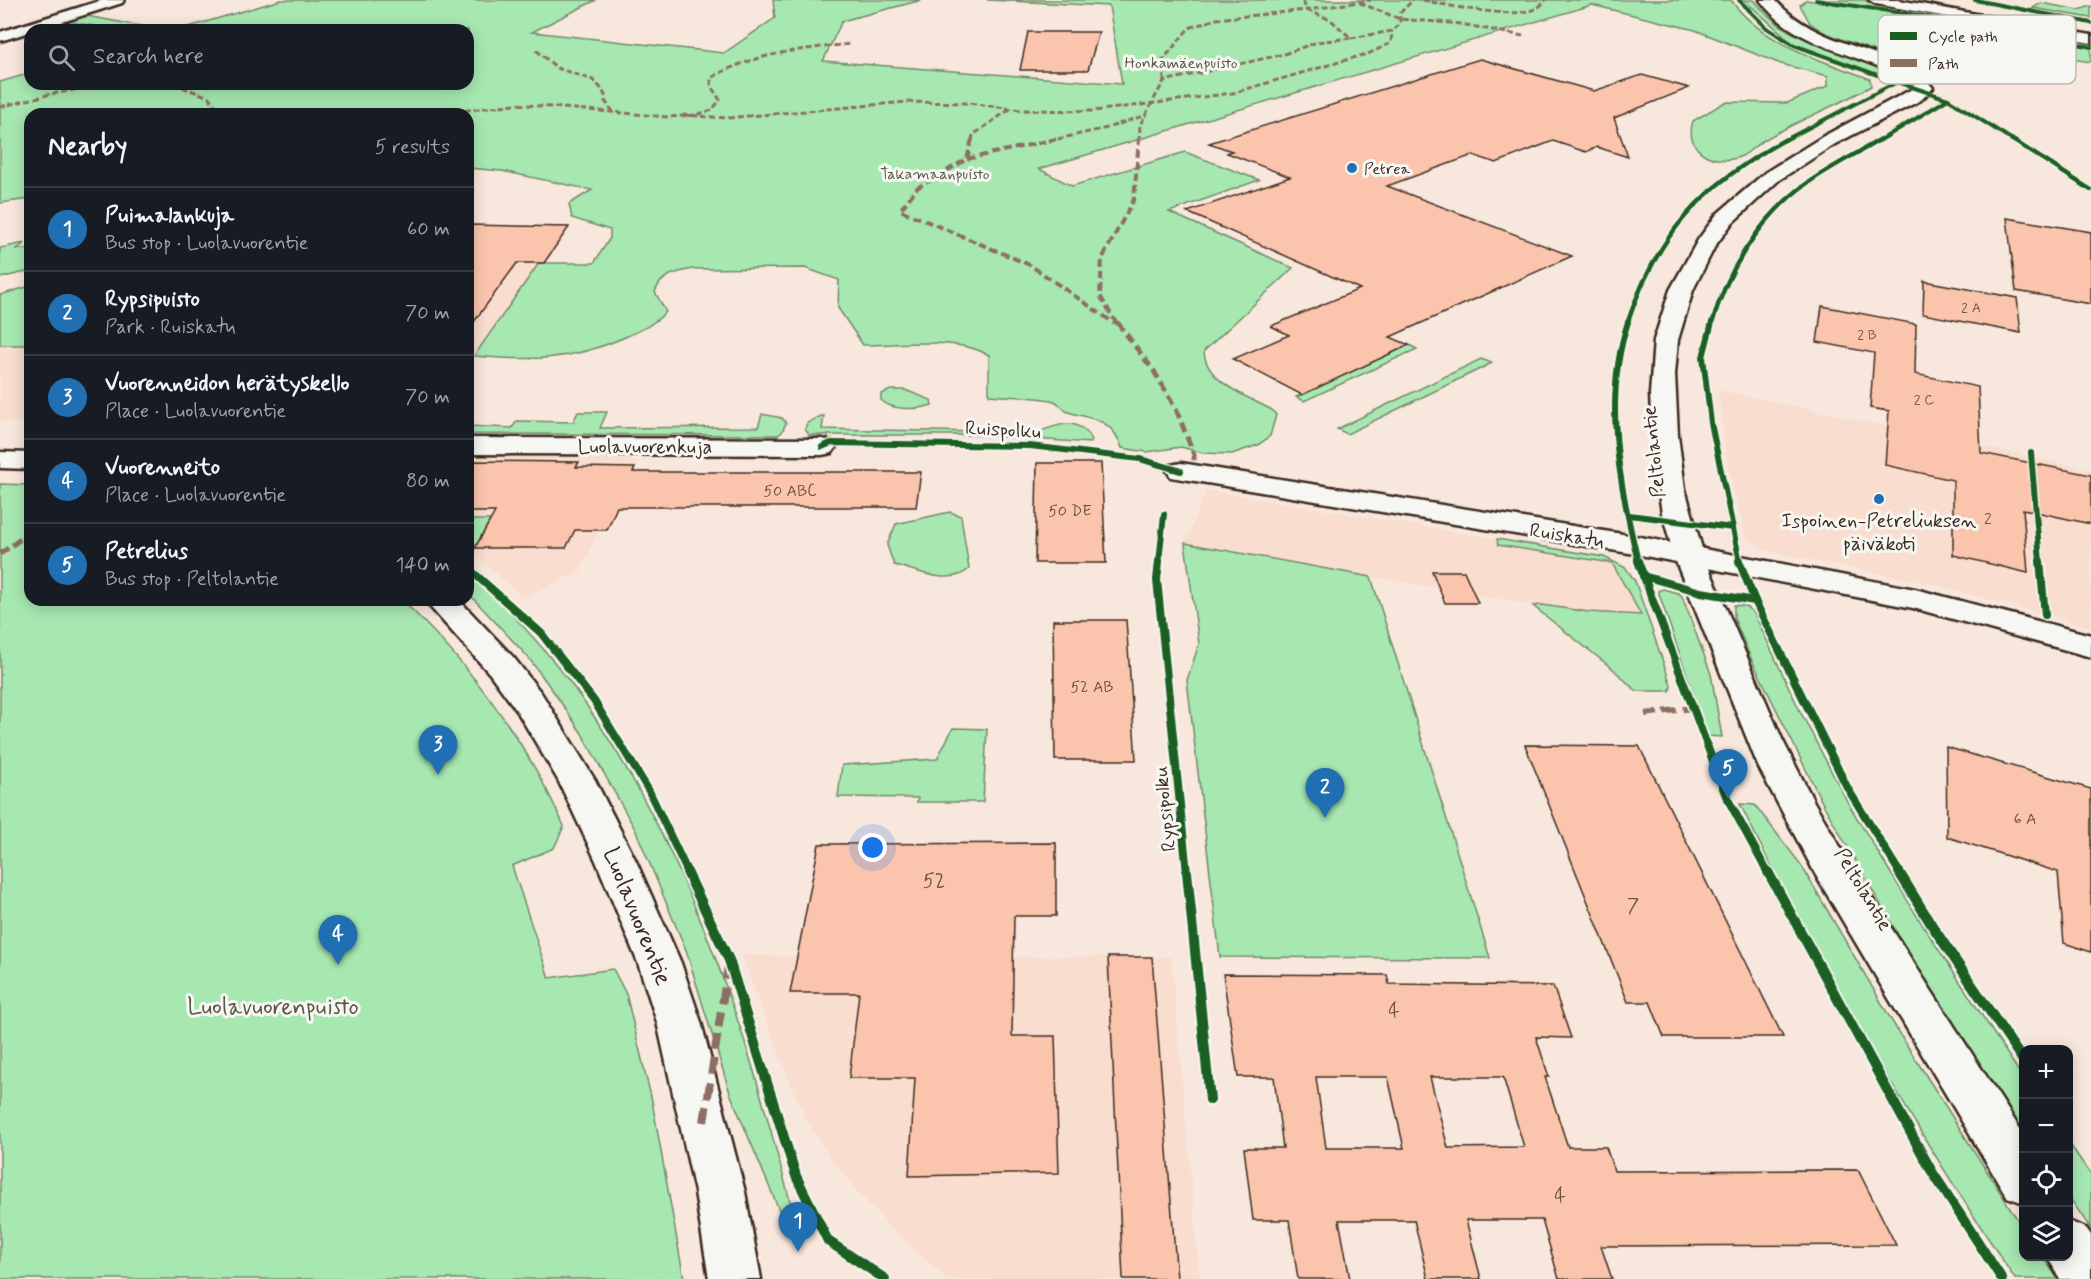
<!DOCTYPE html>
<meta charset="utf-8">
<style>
:root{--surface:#171b24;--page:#20242c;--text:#f1f3f6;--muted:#9ea1a6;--line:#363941;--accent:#1f6fb2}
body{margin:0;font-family:Mynerve,sans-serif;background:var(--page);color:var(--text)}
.controls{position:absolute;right:18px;bottom:18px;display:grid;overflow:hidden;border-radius:12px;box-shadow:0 3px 15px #0003}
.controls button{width:54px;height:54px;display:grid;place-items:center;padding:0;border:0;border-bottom:2px solid var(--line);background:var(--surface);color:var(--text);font:30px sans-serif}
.you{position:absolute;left:873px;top:848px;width:21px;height:21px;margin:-15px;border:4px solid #fff;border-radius:50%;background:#1a73e8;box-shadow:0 0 0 9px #1a73e833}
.badge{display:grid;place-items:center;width:39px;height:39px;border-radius:50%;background:var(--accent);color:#fff;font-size:20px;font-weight:700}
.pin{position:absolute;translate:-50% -50px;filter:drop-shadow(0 2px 3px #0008)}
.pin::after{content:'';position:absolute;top:32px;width:21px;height:18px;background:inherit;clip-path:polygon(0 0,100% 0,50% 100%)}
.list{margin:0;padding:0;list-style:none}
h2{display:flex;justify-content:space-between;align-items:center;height:78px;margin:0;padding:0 24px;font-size:26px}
h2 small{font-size:20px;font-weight:400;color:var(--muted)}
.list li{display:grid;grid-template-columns:39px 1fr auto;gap:18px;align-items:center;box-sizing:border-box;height:84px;padding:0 24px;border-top:2px solid var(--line)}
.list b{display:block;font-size:22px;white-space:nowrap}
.list p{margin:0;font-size:20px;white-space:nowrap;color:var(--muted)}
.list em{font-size:20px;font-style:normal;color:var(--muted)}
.icon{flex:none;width:33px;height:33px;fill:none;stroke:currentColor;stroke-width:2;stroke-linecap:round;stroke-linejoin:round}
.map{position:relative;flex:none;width:2091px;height:1279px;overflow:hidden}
.search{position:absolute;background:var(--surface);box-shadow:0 3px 15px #0003;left:24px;top:24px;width:450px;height:66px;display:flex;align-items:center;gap:15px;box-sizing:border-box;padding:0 21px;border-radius:18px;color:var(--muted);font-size:22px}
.panel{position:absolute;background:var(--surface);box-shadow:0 3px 15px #0003;left:24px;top:108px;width:450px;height:498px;border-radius:18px}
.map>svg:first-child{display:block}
</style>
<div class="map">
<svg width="2091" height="1279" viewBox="0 0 2091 1279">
<rect width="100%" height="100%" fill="#f8e7dd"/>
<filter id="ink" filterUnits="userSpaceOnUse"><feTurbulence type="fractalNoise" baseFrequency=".0167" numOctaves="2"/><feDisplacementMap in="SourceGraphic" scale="12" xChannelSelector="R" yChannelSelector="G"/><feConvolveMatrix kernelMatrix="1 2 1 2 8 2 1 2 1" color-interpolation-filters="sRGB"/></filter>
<g filter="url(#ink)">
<!-- built -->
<g fill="#f9ddcf">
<polygon points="468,263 539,263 474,356 468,356"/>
<rect x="0" y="345" width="30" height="77"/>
<polygon points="1718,390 2091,470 2091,627 1928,583 1784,555 1762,549 1746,536 1727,461"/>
<polygon points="468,456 632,456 630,462 638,462 635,468 627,468 580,571 523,598 468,548"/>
<polygon points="1206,490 1604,557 1620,564 1633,576 1650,626 1185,543"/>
<polygon points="742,956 1171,957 1200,1279 947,1279 890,1227 859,1193 829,1156 806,1119 789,1080"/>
</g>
<!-- green -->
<g fill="#a7e8b1" stroke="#718968" stroke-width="1.5">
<path d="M281,0H596L532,32L724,53L775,18L773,0H922L842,21L823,61L1122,84L1109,6L987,0H1731C1763,45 1821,60 1870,79L1871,86C1836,106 1798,120 1764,140C1756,144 1750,152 1742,156C1716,167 1683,152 1693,121L1725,102L1787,103L1828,86V76L1781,64L1695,30L1592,5L1039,169L1072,186L1185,152L1259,180L1169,212L1293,268L1204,351C1205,382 1248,397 1272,410L1276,415L1270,436L1258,445L1232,454L1203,453L1181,447L1147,452L1122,448C1112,418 1094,420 1068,412C1063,410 1060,403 1054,401C1040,396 1006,397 989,395V355C955,336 902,345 863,345L838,308L839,280L805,268L693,269C676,272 661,275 655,292L666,312C652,326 641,330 623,338C570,361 531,361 474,356L539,263H594L610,238V230L572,218L569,204L592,190L502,171L468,168V114H30V199L0,203V82L30,73V84H468V30H178Z"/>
<path d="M1744,0H1754C1764,12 1775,23 1789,31C1812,45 1903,67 1911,85L1795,45Z"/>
<polygon points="1806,0 1971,26 2091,48 2091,62 2044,55 2047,49 2027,48 2015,51 1965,41 1951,40 1933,46 1904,42 1896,52 1939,61 1945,66 1942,71 1934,73 1825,33 1810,23 1800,5"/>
<polygon points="1826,0 1863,0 2091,41 2091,46 1921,14"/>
<polygon points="2041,3 2079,10 2091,6 2091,18 2033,8"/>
<polygon points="81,15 163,30 117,30 66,21"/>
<polygon points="25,243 17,249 30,249 30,271 0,278 0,248"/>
<polygon points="30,286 30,345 0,345 0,295"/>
<polygon points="1409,345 1417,349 1304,401 1296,397"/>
<polygon points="1481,359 1492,363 1347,434 1337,429"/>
<path d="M891,390H905L931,400L932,405C917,410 892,411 881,400V394Z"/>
<polygon points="578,412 607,412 600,428 758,427 762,414 782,418 786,423 782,432 778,435 468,434 468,426 512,428 517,421 573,422"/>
<path d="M821,416H824L822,429L1036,433C1057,425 1078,415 1092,440L1091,443L975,435H809L805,429L807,423Z"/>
<path d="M0,484L30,485V600H402C470,665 526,740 564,826L554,848L512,866L549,978L613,969L626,994L652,1101L684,1279H0Z"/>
<path d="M950,512L961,516L969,569C950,587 917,570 894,565L887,545L896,524Z"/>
<polygon points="468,520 490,520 475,548 468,550"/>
<polygon points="1497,539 1604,557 1626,568 1635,581 1671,685 1670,691 1636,691 1613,669 1533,606 1542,605 1589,612 1641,615 1612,563 1498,545"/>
<polygon points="1185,543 1371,577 1490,958 1220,957 1187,680 1199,644"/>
<path d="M468,570C505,606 541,643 572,685C642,780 692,889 731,1001C756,1071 774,1144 794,1215L782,1217L730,1093L686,950L636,831L581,732L553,691L528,657L468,593Z"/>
<polygon points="1663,589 1678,593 1682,596 1711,674 1722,737 1708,736 1658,591"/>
<polygon points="1734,605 1745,606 1754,613 1800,711 1849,805 1922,924 2023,1078 2023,1130 1920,973 1823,804 1750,656 1734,618"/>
<polygon points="953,728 987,729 983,802 917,802 918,798 838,797 842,765 937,759"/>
<path d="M1740,804L1755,805L1801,865L1899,1033L2023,1228L2024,1256L2043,1257L2058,1279H2015C1913,1127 1821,969 1740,804Z"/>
<polygon points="2069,1143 2091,1175 2091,1229 2069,1197"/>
</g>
<!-- building -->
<g fill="#fbc5ad" stroke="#3b2a1e" stroke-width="1.5" fill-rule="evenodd">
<polygon points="1028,32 1099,32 1088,70 1020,70"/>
<polygon points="1480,59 1594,91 1642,75 1689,88 1614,118 1628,157 1597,147 1586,152 1553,141 1496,163 1473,155 1387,186 1572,256 1390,337 1409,345 1302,395 1233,359 1289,335 1271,326 1360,289 1187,212 1290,177 1227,153 1232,151 1209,143"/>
<polygon points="2007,218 2091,232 2091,304 2016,291"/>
<polygon points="468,225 569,227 544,263 517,263 468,330"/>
<polygon points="1924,281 2017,298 2021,333 1923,314"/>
<polygon points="1822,306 1916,324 1915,374 1978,387 1981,453 2091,475 2091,524 2023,509 2028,573 1953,555 1953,480 1885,465 1889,411 1870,408 1874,353 1817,342"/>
<polygon points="468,461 579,462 576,467 635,468 633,472 921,472 916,507 617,507 607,530 575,530 566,548 475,548 495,512 468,512"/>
<polygon points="1037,463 1101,463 1106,563 1035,563"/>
<polygon points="1432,571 1464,571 1478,603 1445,603"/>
<polygon points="1053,620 1126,620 1136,760 1055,760"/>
<polygon points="1525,745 1639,746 1783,1037 1664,1037 1650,1002 1628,1002"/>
<polygon points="1946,747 2091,789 2091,952 2064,943 2058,872 1947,837"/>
<polygon points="1056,843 1056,916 1014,916 1012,1036 1055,1036 1059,1173 909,1176 915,1078 849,1078 859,993 790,993 819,844"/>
<polygon points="1108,957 1152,957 1177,1279 1123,1279"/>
<path d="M1223,974L1387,975L1389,984L1553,986L1571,1038L1536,1037L1549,1077H1545L1568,1147H1606L1614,1171L1858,1170L1896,1245L1601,1246L1612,1279H1559L1542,1220H1466L1481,1279H1428L1414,1220H1339L1350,1279H1298L1289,1220H1253L1244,1148H1283L1274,1077H1238ZM1316,1077H1388L1404,1148H1326ZM1430,1077H1503L1524,1147L1448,1148Z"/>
</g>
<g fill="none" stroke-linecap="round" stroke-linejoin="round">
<defs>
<g id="street">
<polygon points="103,0 124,0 122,3 37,30 30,30 30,32 0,41 0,32"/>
<polygon points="468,438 822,439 832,441 836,447 832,453 822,455 468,454"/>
<polygon points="1181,463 1635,536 1915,589 2091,635 2091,657 1913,608 1635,554 1171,477 1167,471 1171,465"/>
</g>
<g id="secondary">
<path d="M1760,0H1775C1798,26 1830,38 1862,49C1887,59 1917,65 1933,88L1921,100L1835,144L1779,180L1732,223L1715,246L1693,290L1678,340L1675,374L1678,435L1685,489L1705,559L1782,739L1814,802L1847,859L2024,1135V1203L2007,1197L1819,881L1758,766L1675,559L1662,513L1653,455L1650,394L1654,340L1670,290L1698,240L1717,214L1766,172L1822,137L1916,87C1907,76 1892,72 1880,67C1838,50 1788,39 1760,0Z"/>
<polygon points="1869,0 1899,0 2091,35 2091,43 1876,4"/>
<polygon points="0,452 30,453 30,469 0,468"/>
<polygon points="424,600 459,600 514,658 542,694 595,780 636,861 681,963 701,1022 745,1192 761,1279 709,1279 695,1192 657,1022 638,963 596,861 558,780 517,711 490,674"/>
<polygon points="2068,1221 2086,1228 2091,1235 2091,1279 2060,1279 2047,1256 2068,1256"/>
</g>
</defs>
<!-- street casing -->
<use href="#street" stroke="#3b2a1e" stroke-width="5"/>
<!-- secondary casing -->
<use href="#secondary" stroke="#3b2a1e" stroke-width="5"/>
<!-- street -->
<use href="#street" fill="#f6f6f2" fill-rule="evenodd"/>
<!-- secondary -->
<use href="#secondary" fill="#f6f6f2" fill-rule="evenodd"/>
<!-- quiet-far4 -->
<g stroke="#8d6e63" stroke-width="3" stroke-dasharray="6 3" stroke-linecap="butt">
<path d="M1423,0C1448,6 1512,19 1535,9C1540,7 1543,3 1546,0"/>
<polyline points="1360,3 1400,19 1461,24 1523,36"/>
<polyline points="1351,38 1392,31 1400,24 1400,13 1413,0"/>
<polyline points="536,50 557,68 593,80 600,87 605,95 605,101 614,113"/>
<polyline points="1164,81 1163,60 1189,28 1216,19 1307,10 1371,0"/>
<polyline points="174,84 209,97 221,114"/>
<polyline points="0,107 51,94 108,84"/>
<path d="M438,114L516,104L669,117L695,115L712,110L720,100L711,86V78C754,53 802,49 851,44"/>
<polyline points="683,115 727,118 906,102 969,103 1020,110 1094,111 1233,93 1370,53 1391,43 1392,31"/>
<polyline points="972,141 973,135 1010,109"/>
<polyline points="1049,141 1107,128 1146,115"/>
<polyline points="1139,141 1140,125 1164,81 1284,54 1317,42 1351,38 1331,20 1307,10 1302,0"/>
</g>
<!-- quiet-far3 -->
<g stroke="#8d6e63" stroke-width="4" stroke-dasharray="8 4" stroke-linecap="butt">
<polyline points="972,139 967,159 917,188 900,210 1030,265 1114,323"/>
<polyline points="967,159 1056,139"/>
<polyline points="1117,324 1100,296 1102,259 1134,199 1139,139"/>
</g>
<!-- quiet-far2 -->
<g stroke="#8d6e63" stroke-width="5" stroke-dasharray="10 5" stroke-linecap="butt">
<polyline points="1117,322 1154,371 1176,409 1194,455 1194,463"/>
<polyline points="0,554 30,532"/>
</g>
<!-- quiet-far1 -->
<polyline stroke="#8d6e63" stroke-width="6" stroke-dasharray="13 6" stroke-linecap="butt" points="1645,714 1693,708"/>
<!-- quiet -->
<polyline stroke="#8d6e63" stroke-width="8" stroke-dasharray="16 8" stroke-linecap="butt" points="704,1122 728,966"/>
<defs>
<g id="cycleway-far4">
<polyline points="1739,0 1767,28 1794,45 1897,82 1783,141"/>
<polyline points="1816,0 1974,24 2091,47"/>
<polyline points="1975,0 2091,23"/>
<polyline points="1948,99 2014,141"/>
<polyline points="1879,141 1948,99 1897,82"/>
</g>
<g id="cycleway-far3">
<polyline points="2011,139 2091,190"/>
<path d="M1627,324C1657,233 1703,185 1786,139"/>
<path d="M1712,324C1726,273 1757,223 1798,190C1822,171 1855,155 1881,139"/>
</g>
<g id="cycleway-far2">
<path d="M1628,322C1602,400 1620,484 1638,562"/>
<polyline points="1712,322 1703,357 1711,423 1740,562"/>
<polyline points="822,447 831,443 1030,446 1140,459 1181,471"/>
<polyline points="2031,453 2040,562"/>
<polyline points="1629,515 1733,528"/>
<polyline points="1159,562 1164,514"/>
</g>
<g id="cycleway-far1">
<polyline points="1159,561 1157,580 1187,873"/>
<polyline points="1638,561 1726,796 1768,873"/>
<polyline points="1739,561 1755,601 1848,789 1900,873"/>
<polyline points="2040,561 2045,615"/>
<polyline points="468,568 541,633 594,701 649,791 688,873"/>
<polyline points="1643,576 1701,592 1755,601"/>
</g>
<g id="cycleway">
<polyline points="687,872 729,960 796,1176 828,1241 885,1279"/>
<polyline points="1187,872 1210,1100"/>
<polyline points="1768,872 1931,1170 2002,1279"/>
<polyline points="1899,872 1933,927 2024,1062"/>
</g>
</defs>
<!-- cycleway-far4 casing -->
<use href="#cycleway-far4" stroke="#f6f6f2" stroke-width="5"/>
<!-- cycleway-far3 casing -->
<use href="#cycleway-far3" stroke="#f6f6f2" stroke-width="7"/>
<!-- cycleway-far2 casing -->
<use href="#cycleway-far2" stroke="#f6f6f2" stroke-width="9"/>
<!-- cycleway-far1 casing -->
<use href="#cycleway-far1" stroke="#f6f6f2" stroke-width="12"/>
<!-- cycleway casing -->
<use href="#cycleway" stroke="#f6f6f2" stroke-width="14"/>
<!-- cycleway-far4 -->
<use href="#cycleway-far4" stroke="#1b5e20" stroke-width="4"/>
<!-- cycleway-far3 -->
<use href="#cycleway-far3" stroke="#1b5e20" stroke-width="4.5"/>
<!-- cycleway-far2 -->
<use href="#cycleway-far2" stroke="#1b5e20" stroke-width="6"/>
<!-- cycleway-far1 -->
<use href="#cycleway-far1" stroke="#1b5e20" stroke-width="8"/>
<!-- cycleway -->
<use href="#cycleway" stroke="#1b5e20" stroke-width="10"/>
</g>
</g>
<!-- markers -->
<g fill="#1f6fb2" stroke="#f6f6f2" stroke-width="2">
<circle cx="1352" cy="168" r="6"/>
<circle cx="1879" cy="499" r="6"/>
</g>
<g text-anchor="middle" stroke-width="6" stroke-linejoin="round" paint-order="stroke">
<!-- far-number labels -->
<g font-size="14" fill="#6b5142">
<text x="1971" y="312">2 A</text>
<text x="1867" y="339">2 B</text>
<text x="1924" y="404">2 C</text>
</g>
<!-- far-park labels -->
<g font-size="16" fill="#565a43" stroke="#f6f6f2">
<text x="1181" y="68">Honkamäenpuisto</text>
<text x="935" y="179">Takamaanpuisto</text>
</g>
<!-- far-poi labels -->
<g font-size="16" fill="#3b2a1e" stroke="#f6f6f2" text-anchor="start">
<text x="1364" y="174">Petrea</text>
</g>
<!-- number labels -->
<g font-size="16" fill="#6b5142">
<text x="790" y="496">50 ABC</text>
<text x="1070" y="516">50 DE</text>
<text x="1988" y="524">2</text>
<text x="1092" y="692">52 AB</text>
<text x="2025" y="824">6 A</text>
</g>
<!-- street labels -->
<g font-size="20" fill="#3b2a1e" stroke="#f6f6f2">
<text transform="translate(1003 429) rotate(3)" y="7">Ruispolku</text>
<text x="645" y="453">Luolavuorenkuja</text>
<text transform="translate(1653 452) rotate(-96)" y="7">Peltolantie</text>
<text transform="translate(1567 535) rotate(9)" y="7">Ruiskatu</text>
<text transform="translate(1164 809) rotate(-96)" y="7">Rypsipolku</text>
<text transform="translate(1864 889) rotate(59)" y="7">Peltolantie</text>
</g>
<!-- poi labels -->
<g font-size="20" fill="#3b2a1e" stroke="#f6f6f2">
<text x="1879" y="527">Ispoinen-Petreliuksen<tspan x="1879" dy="23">päiväkoti</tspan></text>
</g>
<!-- near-number labels -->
<g font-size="20" fill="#6b5142">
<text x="934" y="887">52</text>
<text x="1633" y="912">7</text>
<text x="1394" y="1017">4</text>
<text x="1560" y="1202">4</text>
</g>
<!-- near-street labels -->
<g font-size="24" fill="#3b2a1e" stroke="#f6f6f2">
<text transform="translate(638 916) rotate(68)" y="8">Luolavuorentie</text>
</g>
<!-- near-park labels -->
<g font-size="24" fill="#565a43" stroke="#f6f6f2">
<text x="273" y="1014">Luolavuorenpuisto</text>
</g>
</g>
<!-- legend -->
<rect x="1878" y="15" width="198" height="69" rx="9" fill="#f6f6f2" stroke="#beb9b2" stroke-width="1.5"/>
<rect x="1890" y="32" width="27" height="8" fill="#1b5e20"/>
<rect x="1890" y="59" width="27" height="8" fill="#8d6e63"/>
<g font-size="16" fill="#3b2a1e">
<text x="1928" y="42">Cycle path</text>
<text x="1928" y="69">Path</text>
</g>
</svg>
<div class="controls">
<button>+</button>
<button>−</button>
<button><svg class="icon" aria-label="locate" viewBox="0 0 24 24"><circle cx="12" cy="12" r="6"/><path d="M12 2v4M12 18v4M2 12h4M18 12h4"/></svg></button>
<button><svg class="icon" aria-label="layers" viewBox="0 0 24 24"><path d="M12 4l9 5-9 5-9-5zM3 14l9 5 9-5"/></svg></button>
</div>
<div class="you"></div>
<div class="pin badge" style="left:798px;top:1252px">1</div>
<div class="pin badge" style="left:1325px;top:818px">2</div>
<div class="pin badge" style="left:438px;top:775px">3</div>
<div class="pin badge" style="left:338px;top:965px">4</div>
<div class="pin badge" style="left:1728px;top:799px">5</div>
<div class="search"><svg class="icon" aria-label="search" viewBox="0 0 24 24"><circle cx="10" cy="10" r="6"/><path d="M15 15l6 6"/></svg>Search here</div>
<section class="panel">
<h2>Nearby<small>5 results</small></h2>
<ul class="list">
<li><span class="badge">1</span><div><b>Puimalankuja</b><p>Bus stop · Luolavuorentie</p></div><em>60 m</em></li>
<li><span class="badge">2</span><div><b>Rypsipuisto</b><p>Park · Ruiskatu</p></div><em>70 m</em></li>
<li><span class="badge">3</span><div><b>Vuorenneidon herätyskello</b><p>Place · Luolavuorentie</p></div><em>70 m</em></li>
<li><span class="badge">4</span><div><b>Vuorenneito</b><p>Place · Luolavuorentie</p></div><em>80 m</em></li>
<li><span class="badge">5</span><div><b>Petrelius</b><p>Bus stop · Peltolantie</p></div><em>140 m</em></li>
</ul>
</section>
</div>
